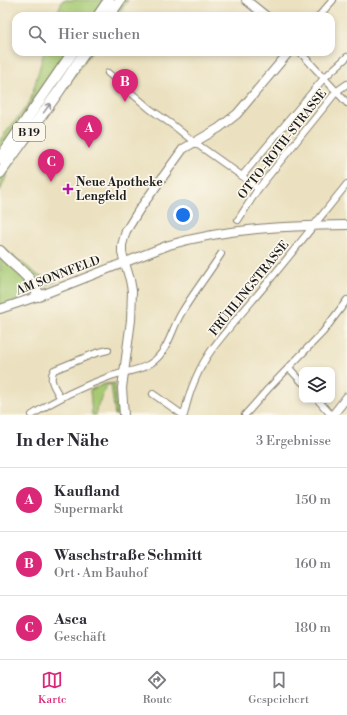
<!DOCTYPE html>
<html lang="de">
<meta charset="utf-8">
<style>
:root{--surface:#fff;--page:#f7f7f7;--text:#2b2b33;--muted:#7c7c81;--line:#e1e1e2;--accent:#db2777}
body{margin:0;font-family:"Libre Bodoni",serif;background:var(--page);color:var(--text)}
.controls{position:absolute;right:12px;bottom:12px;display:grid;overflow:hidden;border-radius:8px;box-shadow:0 2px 6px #0003}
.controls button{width:36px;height:36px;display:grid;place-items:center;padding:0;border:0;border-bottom:1px solid var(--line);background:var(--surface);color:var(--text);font:20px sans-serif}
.you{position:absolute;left:183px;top:215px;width:14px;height:14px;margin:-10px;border:3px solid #fff;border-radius:50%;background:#1a73e8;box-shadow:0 0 0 6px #1a73e833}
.badge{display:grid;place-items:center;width:26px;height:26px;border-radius:50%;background:var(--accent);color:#fff;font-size:13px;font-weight:700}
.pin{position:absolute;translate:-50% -33px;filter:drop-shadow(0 1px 2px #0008)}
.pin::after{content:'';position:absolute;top:21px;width:14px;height:12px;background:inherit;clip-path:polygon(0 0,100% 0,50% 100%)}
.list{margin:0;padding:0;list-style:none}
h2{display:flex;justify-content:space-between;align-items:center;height:52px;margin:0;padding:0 16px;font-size:17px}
h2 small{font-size:13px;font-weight:400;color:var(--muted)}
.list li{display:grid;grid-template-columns:26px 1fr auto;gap:12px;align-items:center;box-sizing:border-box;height:64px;padding:0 16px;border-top:1px solid var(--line)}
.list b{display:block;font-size:15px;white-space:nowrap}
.list p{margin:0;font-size:13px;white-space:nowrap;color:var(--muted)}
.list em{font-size:13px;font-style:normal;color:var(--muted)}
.icon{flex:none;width:22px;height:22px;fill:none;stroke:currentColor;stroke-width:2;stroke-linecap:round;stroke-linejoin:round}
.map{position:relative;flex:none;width:347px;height:415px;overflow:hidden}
.search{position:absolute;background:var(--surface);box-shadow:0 2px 6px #0003;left:12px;right:12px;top:12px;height:44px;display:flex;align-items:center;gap:10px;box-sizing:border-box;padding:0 14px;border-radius:12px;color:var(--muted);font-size:15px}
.sheet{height:244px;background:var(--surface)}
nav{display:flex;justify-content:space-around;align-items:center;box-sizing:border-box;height:56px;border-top:1px solid var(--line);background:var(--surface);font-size:11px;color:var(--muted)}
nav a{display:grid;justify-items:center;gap:2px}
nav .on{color:var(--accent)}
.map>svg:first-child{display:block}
</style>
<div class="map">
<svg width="347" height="415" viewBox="0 0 347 415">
<rect width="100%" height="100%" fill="#fbf7ec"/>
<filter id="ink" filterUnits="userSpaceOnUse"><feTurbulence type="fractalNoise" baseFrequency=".025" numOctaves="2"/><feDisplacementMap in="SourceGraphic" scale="8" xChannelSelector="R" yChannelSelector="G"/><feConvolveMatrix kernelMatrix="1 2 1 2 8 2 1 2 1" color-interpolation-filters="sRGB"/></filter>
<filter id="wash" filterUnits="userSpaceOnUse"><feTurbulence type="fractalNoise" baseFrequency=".012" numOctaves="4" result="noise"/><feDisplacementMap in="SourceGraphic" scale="16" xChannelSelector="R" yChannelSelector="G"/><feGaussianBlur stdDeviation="0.9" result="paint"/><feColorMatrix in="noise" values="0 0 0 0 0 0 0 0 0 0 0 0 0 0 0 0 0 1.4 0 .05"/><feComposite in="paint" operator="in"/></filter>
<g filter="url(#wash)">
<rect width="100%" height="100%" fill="#ebe1c0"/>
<!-- green -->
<g fill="#a6c972" stroke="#617247">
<polygon points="63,0 128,0 117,16 56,16"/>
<polygon points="44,52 91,52 10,167 0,191 0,140 30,102"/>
<polygon points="0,246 39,276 57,281 0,309"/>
<polygon points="115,383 115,395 118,415 115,415 111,384 107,385 96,410 96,415 92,415 90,390 105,384"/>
</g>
</g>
<g filter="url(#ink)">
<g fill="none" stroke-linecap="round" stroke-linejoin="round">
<defs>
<g id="minor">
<polyline points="319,16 333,0"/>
<polyline points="300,52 347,103"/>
<polyline points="108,73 150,109 174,126 194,142 242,176 258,189"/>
<polyline points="242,176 324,78 347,57"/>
<polyline points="238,220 258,189 337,91 347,84"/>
<polyline points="289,368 302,382"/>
<polyline points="153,394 183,415"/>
<path d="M60,397C55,388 48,380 54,370L96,353L108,350"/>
<polyline points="318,400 331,415"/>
<path d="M32,415C57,398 83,386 111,376C125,371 142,371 154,361C169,349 172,328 182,312C194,292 209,273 221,254"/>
<path d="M184,415C189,392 199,367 213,348C231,324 253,301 272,277C297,247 322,215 347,184"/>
<polyline points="245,415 268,389 323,332 347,300"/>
</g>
<g id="tertiary">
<polyline points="246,0 266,16"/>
<path d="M0,309L39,296L169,245C227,228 287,226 347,225"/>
<polyline points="124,415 122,388 131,320 132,291 130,280 122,253 122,245 126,231 139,210 183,149 219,128 237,114 289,52"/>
<polyline points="333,415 347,397"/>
</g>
<g id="trunk">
<polyline points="98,16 109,0"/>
<polyline points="109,16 120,0"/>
<polyline points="0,158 73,52"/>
<polyline points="0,173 59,91 85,52"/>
<path d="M0,251C15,268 30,273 39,296"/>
</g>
</defs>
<!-- minor casing -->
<use href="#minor" stroke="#847e6e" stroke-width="8"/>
<!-- tertiary casing -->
<use href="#tertiary" stroke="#847e6e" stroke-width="10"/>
<!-- trunk casing -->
<use href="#trunk" stroke="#847e6e" stroke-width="12"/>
<!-- minor -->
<use href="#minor" stroke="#fff" stroke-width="6"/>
<!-- tertiary -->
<use href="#tertiary" stroke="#fff" stroke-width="8"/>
<!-- trunk -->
<use href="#trunk" stroke="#fff" stroke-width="10"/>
</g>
<!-- one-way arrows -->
<defs><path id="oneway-shaft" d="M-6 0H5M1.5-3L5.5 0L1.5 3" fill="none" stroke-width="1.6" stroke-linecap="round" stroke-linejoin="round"/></defs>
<use stroke="#999" href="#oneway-shaft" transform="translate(47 108) rotate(-54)"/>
</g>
<!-- markers -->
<path fill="#b5179e" stroke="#fbf7ec" stroke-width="1.5" d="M66 183h4v4h4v4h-4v4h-4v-4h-4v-4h4z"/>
<g text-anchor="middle" stroke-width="3.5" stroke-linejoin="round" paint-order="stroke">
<!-- shield labels -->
<rect fill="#fbf7ec" stroke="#5f5e5a" stroke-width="1" x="13" y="123" width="32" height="18" rx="3"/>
<g font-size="11" font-weight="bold" fill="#1c1c1c">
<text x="29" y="136">B 19</text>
</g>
<!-- street labels -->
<g font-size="12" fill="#1c1c1c" stroke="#fbf7ec">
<text transform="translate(282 144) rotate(-52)" y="4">OTTO-ROTH-STRASSE</text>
<text transform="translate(58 275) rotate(-21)" y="4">AM SONNFELD</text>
<text transform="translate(249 288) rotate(-51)" y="4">FRÜHLINGSTRASSE</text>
</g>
<!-- poi labels -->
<g font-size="12" font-weight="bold" fill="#1c1c1c" stroke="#fbf7ec" text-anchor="start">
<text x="76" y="186">Neue Apotheke<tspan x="76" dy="14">Lengfeld</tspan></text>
</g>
</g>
</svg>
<div class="controls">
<button><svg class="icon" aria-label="layers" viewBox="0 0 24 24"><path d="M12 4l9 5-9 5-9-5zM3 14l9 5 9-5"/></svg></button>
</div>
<div class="you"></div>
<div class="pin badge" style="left:89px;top:148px">A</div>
<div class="pin badge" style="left:125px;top:102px">B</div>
<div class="pin badge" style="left:51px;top:182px">C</div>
<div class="search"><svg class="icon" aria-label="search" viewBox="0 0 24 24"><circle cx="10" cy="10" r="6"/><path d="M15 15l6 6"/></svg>Hier suchen</div>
</div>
<section class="sheet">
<h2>In der Nähe<small>3 Ergebnisse</small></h2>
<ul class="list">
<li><span class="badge">A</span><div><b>Kaufland</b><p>Supermarkt</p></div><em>150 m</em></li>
<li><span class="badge">B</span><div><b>Waschstraße Schmitt</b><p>Ort · Am Bauhof</p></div><em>160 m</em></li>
<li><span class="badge">C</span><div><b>Asca</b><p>Geschäft</p></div><em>180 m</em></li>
</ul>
</section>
<nav>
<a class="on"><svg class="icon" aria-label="map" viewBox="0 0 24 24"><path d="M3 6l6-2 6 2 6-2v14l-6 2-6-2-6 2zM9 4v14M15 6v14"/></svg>Karte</a>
<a><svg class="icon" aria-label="directions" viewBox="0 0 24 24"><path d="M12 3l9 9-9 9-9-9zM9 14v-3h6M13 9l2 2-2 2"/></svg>Route</a>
<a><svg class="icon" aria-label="saved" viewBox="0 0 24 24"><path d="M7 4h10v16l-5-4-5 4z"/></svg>Gespeichert</a>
</nav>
